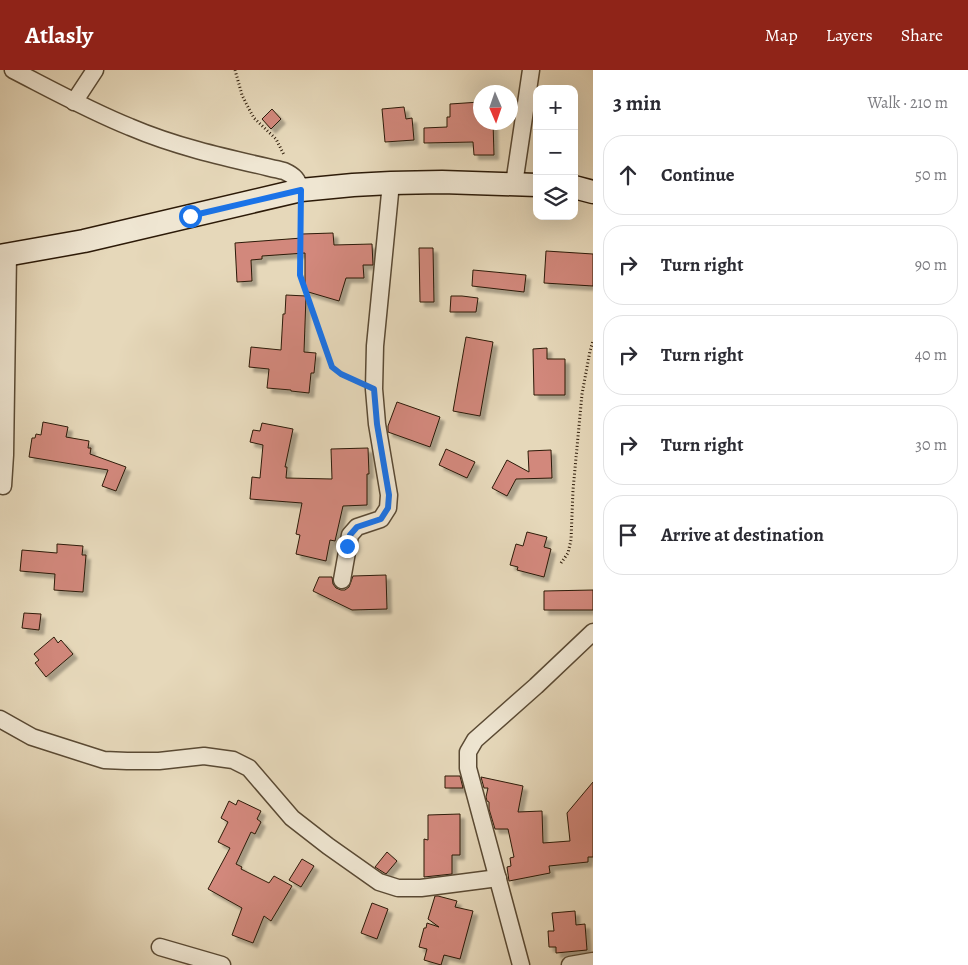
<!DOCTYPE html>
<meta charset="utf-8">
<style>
:root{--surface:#fff;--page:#f7f7f7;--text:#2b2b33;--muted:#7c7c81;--line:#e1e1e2;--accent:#8f2418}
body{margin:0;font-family:Alegreya,serif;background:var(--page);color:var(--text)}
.controls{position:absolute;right:15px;top:15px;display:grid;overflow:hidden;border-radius:10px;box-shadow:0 5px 20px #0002}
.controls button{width:45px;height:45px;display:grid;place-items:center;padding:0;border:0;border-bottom:1px solid var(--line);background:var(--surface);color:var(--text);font:25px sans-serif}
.compass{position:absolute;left:473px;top:15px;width:45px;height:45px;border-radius:50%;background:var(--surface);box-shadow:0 5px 20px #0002;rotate:178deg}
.stop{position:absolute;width:15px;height:15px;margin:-11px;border:4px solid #1a73e8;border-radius:50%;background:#fff}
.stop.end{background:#1a73e8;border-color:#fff;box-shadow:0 1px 5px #0008}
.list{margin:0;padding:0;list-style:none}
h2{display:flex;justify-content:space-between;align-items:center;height:65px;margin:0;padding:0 20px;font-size:21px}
h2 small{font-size:16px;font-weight:400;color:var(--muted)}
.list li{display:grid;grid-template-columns:32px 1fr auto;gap:15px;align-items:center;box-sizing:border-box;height:80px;margin:0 10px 10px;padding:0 10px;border:1px solid var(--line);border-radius:20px}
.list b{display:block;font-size:19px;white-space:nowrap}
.list em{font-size:16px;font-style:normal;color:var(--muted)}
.icon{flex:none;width:28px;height:28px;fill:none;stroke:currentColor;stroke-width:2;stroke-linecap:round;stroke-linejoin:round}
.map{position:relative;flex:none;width:593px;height:895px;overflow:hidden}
header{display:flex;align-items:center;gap:30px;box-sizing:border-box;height:70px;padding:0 25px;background:var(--accent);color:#fff}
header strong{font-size:24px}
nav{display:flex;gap:28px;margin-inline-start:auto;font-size:18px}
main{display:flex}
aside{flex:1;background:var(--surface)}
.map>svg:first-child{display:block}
</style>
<header>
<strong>Atlasly</strong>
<nav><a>Map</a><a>Layers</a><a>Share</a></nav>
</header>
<main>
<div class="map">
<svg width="593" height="895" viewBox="0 0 593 895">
<defs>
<filter id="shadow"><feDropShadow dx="4.5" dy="4.5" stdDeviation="1" flood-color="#0004"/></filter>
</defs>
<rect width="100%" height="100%" fill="#e6d8ba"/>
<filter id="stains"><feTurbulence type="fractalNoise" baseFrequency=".004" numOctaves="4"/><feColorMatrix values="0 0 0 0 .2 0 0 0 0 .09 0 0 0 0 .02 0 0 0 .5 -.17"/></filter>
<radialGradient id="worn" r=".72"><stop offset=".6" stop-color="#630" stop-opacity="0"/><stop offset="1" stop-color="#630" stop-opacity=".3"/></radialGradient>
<!-- building -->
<g fill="#d2887b" stroke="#2c1a08" filter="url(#shadow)">
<polygon points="480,32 480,52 493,52 494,85 474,85 473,72 424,73 424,58 447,57 447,47 450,47 450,34"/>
<polygon points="404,37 406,49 412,48 414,70 385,72 382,39"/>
<polygon points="272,39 281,49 271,59 262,49"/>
<polygon points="333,163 334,175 372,174 373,195 363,195 364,208 346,208 339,231 305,221 305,183 262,186 262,189 251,190 252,211 237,212 235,173 302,168 302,164"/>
<polygon points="419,178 433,178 434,232 420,232"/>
<polygon points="546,181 593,184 593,216 544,213"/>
<polygon points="473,200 526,205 524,222 472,216"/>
<polygon points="286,225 306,226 304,282 316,283 314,303 311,303 309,323 291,321 291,320 267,318 269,299 249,297 251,277 281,280 283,244 285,244"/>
<polygon points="451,226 462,226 478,228 476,242 450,242"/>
<polygon points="466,267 493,272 480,346 453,341"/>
<polygon points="547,278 547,289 565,289 565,325 534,325 533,279"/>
<polygon points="397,332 440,347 430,377 388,362 388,356"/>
<polygon points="43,352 68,357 66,367 89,371 88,378 91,378 90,384 126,397 116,421 102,416 108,400 29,387 32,368 35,368 36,364 41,365"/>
<polygon points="262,353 293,359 285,397 287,397 286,408 332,409 331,379 368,378 369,404 367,404 367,435 343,436 335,471 330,470 326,491 296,484 300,465 296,464 302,433 250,429 252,407 260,408 263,375 250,372 253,360 260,361"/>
<polygon points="446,379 475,392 467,408 439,395"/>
<polygon points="551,380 552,408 516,409 507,426 492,418 507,390 529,402 528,381"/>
<polygon points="527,462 547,467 544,477 551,479 544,507 517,500 518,497 510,495 516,474 523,476"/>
<polygon points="57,474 83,476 82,485 86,485 83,522 54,520 55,504 20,501 22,480 57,483"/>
<polygon points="386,505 387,539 352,540 313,521 319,507 332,507 333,514 336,518 341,520 345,520 349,517 353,506"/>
<polygon points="593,520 593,540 544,540 544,521"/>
<polygon points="24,543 41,544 39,560 22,558"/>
<polygon points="54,567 58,573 61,570 73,584 46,607 35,593 39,590 34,584"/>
<polygon points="445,706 460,706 463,718 445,718"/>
<polygon points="481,707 523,716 518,742 542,741 543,773 570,771 567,743 593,712 593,787 588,787 588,792 549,796 550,803 509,811 507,797 511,796 510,788 514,787 508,759 495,759 489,739 489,732 487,731 486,727 488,718 484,718"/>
<polygon points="238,730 261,741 257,749 261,752 255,764 251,762 236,794 242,797 241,799 269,813 274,806 292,816 271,851 264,846 253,873 232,865 242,838 208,819 230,778 218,772 228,752 221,748 229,731 236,735"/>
<polygon points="460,744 460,785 452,785 452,804 424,807 424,769 428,770 428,745"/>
<polygon points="387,782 397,791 386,804 375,797"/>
<polygon points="302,789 314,796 301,817 289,810"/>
<polygon points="435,826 438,826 457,831 455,837 473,841 460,889 444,885 441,895 424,890 427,879 419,877 424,858 426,858 427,853 439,857 428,849"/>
<polygon points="372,833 388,839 377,869 361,863"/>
<polygon points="575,841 576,855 585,854 587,880 556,883 556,877 549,877 548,861 554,861 552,843"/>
</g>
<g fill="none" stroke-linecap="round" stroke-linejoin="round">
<defs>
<g id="street">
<path d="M13,0C52,20 90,41 130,57C179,78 232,89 284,101C295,106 297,109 301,120"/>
<polyline points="74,32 95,0"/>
<polyline points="514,114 531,0"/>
<polyline points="3,416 5,385 8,184"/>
<polyline points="342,510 350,465 357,457 381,449 388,438 389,425 377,354 374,319 375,276 391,113"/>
<polyline points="0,649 32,667 104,690 127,691 159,691 204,686 233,690 249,698 292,748 328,776 379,812 398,818 421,818 498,808"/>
<polyline points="160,877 222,895"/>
<polyline points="521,895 468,698 468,682 475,670 536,616 593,562"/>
<polyline points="570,895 593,891"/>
</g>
<g id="secondary">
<polyline points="574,117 593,122"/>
<polyline points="0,186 84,171 301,120 353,115 391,113 442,112 537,115"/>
</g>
</defs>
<!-- street casing -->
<use href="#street" stroke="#5a4a34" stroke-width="19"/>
<!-- secondary casing -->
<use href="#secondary" stroke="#2c1a08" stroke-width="25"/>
<!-- path -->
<g stroke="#2c1a08" stroke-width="3" stroke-dasharray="1 2.5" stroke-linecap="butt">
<polyline points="235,0 242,25 249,39 254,48 276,69 284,85"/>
<polyline points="301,138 300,205 332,297 341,305 359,313"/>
<polyline points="561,493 568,483 571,470 573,420 582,324 590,281 593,271"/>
</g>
<!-- street -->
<use href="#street" stroke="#efe6d2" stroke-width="16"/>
<!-- secondary -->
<use href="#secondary" stroke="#efe6d2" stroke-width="22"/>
</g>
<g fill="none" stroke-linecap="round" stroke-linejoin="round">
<!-- route -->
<polyline stroke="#1a73e8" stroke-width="6" points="190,146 301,120 300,205 332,297 341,304 374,319 377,354 389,425 388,438 381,449 357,457 350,465 347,476"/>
</g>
<rect width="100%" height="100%" filter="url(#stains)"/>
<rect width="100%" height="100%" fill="url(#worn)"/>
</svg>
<div class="controls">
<button>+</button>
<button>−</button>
<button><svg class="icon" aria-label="layers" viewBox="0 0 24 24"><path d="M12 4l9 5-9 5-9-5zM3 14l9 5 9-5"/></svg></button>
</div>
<svg class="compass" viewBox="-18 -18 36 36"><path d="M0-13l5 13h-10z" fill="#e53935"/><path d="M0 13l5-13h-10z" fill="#7c7c81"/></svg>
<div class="stop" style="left:190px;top:146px"></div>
<div class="stop end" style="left:347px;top:476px"></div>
</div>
<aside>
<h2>3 min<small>Walk · 210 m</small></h2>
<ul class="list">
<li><svg class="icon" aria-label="ahead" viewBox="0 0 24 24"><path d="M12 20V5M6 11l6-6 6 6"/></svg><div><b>Continue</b></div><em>50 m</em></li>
<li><svg class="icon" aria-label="right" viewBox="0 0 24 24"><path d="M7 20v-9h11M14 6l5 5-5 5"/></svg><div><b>Turn right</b></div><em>90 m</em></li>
<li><svg class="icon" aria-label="right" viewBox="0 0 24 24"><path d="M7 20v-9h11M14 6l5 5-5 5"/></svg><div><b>Turn right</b></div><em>40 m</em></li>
<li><svg class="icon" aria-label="right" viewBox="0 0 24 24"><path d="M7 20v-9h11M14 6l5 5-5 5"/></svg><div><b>Turn right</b></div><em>30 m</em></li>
<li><svg class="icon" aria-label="arrive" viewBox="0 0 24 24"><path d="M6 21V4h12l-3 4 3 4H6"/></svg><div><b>Arrive at destination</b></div></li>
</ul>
</aside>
</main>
